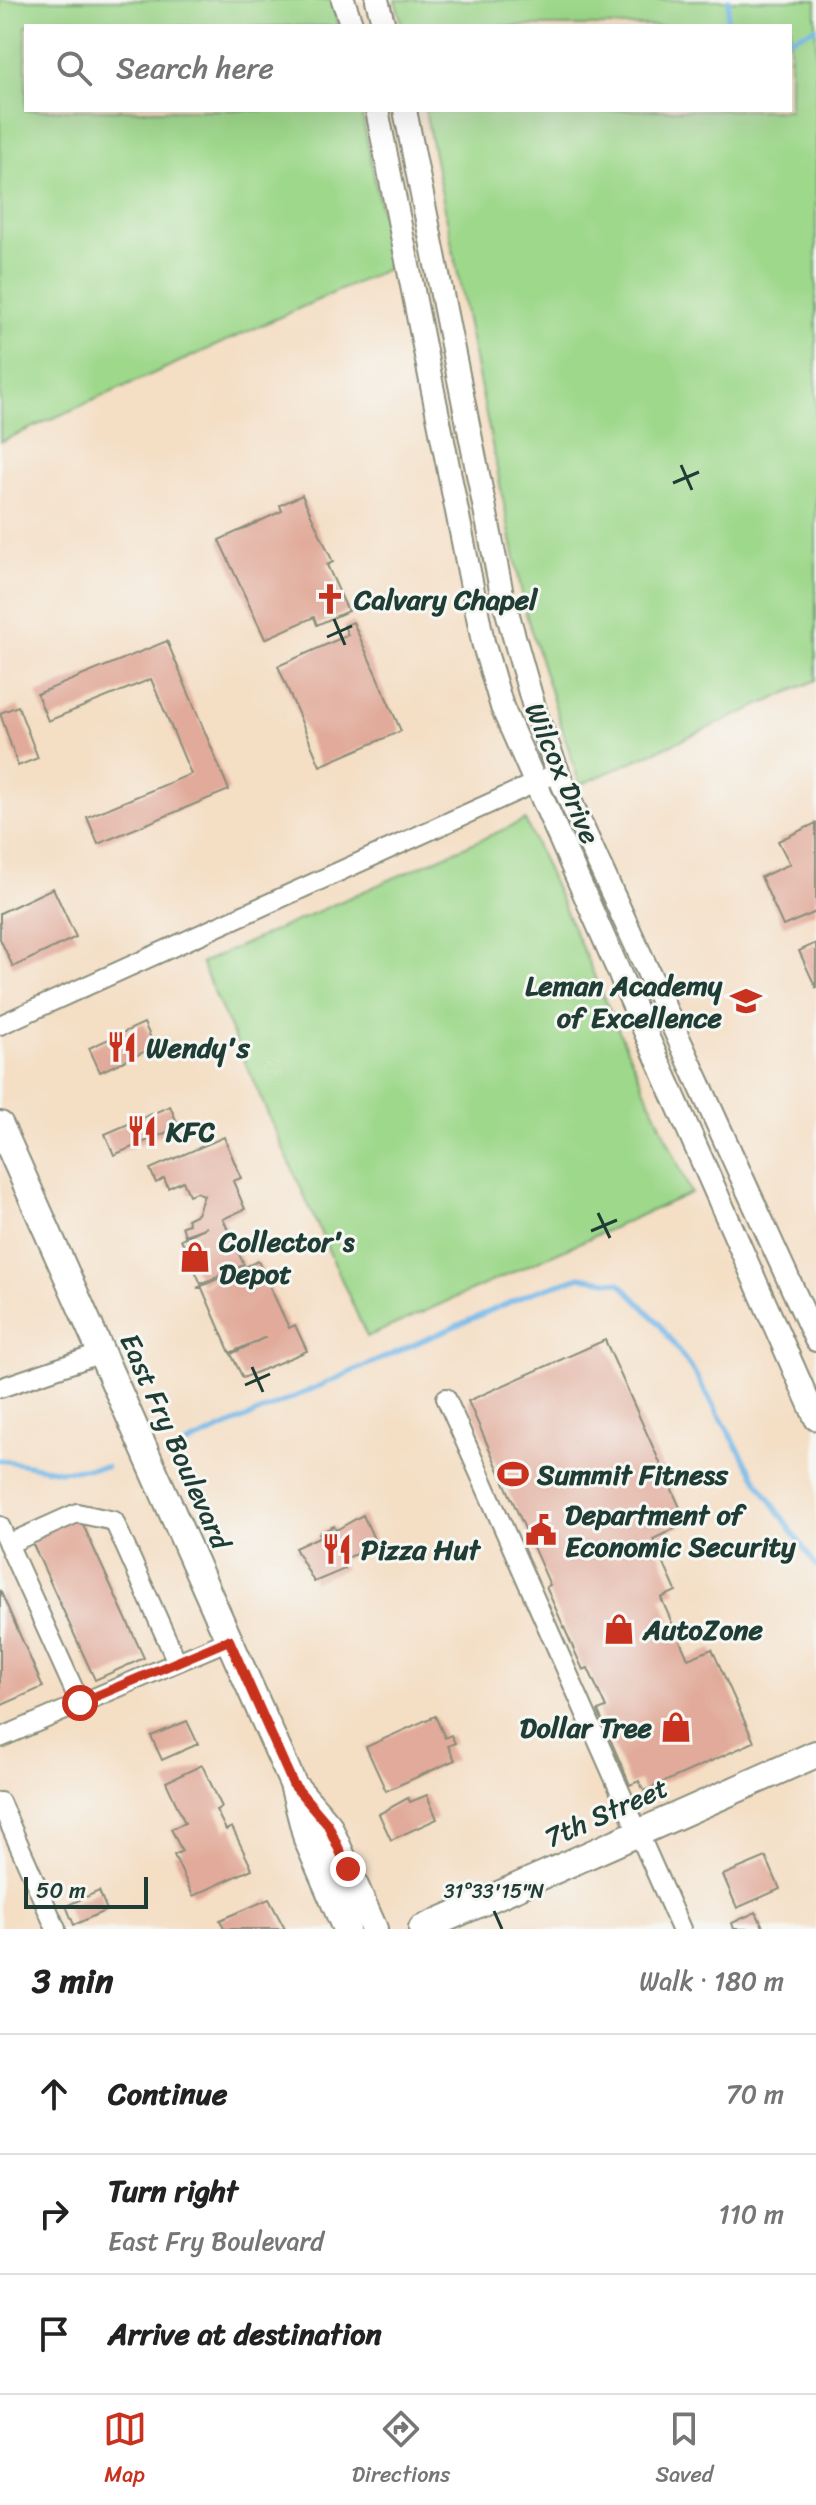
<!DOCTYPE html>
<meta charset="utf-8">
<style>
:root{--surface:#fff;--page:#f6f6f6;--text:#222;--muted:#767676;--line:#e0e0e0;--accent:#c8321e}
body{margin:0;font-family:Sriracha,sans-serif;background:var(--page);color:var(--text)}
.scale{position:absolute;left:24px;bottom:20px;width:124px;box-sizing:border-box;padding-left:8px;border:4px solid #1f3d34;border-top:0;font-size:22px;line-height:28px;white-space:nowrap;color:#1f3d34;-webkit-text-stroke:6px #f6f6f2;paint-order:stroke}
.stop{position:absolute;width:24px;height:24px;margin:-18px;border:6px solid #c8321e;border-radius:50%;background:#fff}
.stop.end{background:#c8321e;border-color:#fff;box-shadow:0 2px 8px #0008}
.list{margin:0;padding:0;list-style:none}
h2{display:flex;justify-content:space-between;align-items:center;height:104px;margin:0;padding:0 32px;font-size:34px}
h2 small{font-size:26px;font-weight:400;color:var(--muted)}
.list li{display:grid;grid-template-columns:52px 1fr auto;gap:24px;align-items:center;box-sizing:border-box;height:120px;padding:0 32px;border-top:2px solid var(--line)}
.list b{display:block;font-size:30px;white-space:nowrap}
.list p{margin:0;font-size:26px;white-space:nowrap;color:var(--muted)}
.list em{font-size:26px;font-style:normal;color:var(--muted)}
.icon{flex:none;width:44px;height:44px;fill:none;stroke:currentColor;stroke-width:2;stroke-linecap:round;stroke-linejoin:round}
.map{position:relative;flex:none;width:816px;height:1929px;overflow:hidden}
.search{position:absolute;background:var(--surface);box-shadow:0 8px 32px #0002;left:24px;right:24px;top:24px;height:88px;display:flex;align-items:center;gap:20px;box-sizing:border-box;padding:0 28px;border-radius:0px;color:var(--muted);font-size:30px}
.sheet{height:464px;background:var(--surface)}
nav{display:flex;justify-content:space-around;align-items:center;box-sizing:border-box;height:112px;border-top:2px solid var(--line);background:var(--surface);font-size:22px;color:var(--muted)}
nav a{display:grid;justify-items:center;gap:4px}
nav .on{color:var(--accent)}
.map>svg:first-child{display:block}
</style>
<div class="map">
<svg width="816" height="1929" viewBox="0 0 816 1929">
<rect width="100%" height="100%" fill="#f6f6f2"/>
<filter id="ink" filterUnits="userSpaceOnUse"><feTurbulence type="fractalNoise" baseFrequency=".0125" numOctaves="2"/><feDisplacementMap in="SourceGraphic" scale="16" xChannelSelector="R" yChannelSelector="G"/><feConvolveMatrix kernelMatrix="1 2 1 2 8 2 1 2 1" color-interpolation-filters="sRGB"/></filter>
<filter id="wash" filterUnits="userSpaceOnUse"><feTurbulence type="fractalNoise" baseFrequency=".006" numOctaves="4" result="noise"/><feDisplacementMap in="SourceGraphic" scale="32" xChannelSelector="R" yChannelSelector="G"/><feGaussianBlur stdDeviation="1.8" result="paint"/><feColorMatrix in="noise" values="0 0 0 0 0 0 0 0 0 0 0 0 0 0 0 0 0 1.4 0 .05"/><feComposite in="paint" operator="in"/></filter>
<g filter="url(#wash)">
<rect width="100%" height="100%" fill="#f4dec4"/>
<!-- green -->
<g fill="#9ed88b" stroke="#5e8a60" stroke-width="2">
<polygon points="0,0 331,0 339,26 26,26 26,110 361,110 392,267 0,442"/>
<polygon points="395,0 816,0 816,680 580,785 526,614 425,110 790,110 790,26 403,26"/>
<polygon points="525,820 691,1193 367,1337 201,963"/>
</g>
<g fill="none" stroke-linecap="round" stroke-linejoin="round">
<!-- stream -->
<g stroke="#70b6e7" stroke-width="5">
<polyline points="727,26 729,0"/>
<polyline points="790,39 816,28"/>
<polyline points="187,1444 531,1293 580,1277 620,1283 657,1321 694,1372 756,1479 816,1566"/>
<polyline points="0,1460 60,1471 106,1467"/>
</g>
</g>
<g id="blocks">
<!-- building -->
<g fill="#e1aa9a">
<polygon points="302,495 333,562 327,565 348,611 317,625 314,617 265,639 219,540 282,511 280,505"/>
<polygon points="353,622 401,731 320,766 278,666 348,635 344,626"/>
<polygon points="167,641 229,790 98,844 87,817 191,774 151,679 48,721 37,694"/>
<polygon points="18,706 38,758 18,766 0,713"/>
<polygon points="816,823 816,912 783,926 761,877 790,864 778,841"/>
<polygon points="53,888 76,937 13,967 0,939 0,913"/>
<polygon points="816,943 816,988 799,951"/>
<polygon points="144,1023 155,1047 100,1072 89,1048"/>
<polygon points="170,1106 179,1127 114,1155 105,1134"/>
<polygon points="224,1137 241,1178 233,1181 245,1209 223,1219 244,1265 201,1284 181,1239 207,1227 185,1235 182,1226 189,1224 187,1219 197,1214 204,1195 196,1192 189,1195 183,1181 168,1188 164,1178 156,1183 150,1169"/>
<polygon points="258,1261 289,1328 295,1325 307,1351 243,1378 231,1354 266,1337 230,1353 202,1288 197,1288"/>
<polygon points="605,1340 687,1523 653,1539 676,1591 661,1598 688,1659 712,1649 754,1742 644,1791 639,1781 630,1785 598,1711 606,1708 588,1668 583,1670 546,1587 550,1585 468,1401"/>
<polygon points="363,1515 379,1550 366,1556 363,1551 342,1560 345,1569 314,1582 295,1548 321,1536 319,1533 334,1526 336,1530"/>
<polygon points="79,1516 144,1658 95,1680 30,1538"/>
<polygon points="0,1590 43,1687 0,1706"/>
<polygon points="435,1716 445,1738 451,1735 455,1743 448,1746 455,1760 386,1791 366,1747"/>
<polygon points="187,1721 198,1744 162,1760 151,1736"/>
<polygon points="202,1765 222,1807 216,1810 226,1830 232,1827 252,1869 193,1896 174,1855 182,1851 171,1829 185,1823 166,1782"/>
<polygon points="427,1795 437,1819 391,1840 379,1814 408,1798 410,1802"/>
<polygon points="766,1857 780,1889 737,1908 723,1875"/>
<polygon points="99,1891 107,1910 74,1925 66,1906"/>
<polygon points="269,1899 285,1929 224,1929 220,1920"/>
<polygon points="756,1912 764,1929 734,1929 732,1923"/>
</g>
</g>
</g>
<g filter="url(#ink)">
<use href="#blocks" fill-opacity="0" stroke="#8a8e7c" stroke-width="2"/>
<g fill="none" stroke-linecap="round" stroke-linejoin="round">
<defs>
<g id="minor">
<polyline points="0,1025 559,772"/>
<polyline points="0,1388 102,1353"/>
<polyline points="446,1398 681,1929"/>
<polyline points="0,1526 80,1703"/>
<polyline points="8,1544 77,1513 114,1521 177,1662"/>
<polyline points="0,1738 229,1640"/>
<polyline points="0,1802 56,1929"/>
</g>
<g id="tertiary">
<polyline points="343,0 352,26"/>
<polyline points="377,0 384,26"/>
<polyline points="377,110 483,642 502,707 816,1419"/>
<polyline points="405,110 502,594 536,714 563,785 816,1340"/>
</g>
<g id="secondary">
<polyline points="0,1125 293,1784 307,1839 346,1929"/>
<polyline points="298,1790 328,1825 374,1929"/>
<polyline points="422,1929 816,1754"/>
</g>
</defs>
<!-- minor casing -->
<use href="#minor" stroke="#8a8e7c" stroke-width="22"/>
<!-- tertiary casing -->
<use href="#tertiary" stroke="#8a8e7c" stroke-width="26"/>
<!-- secondary casing -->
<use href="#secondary" stroke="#8a8e7c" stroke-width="30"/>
<!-- minor -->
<use href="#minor" stroke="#fff" stroke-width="18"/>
<!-- tertiary -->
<use href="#tertiary" stroke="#fff" stroke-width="22"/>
<!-- secondary -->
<use href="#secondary" stroke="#fff" stroke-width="26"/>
</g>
</g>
<g fill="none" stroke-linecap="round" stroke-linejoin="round" filter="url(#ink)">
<!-- route -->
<polyline stroke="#c8321e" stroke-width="10" points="80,1703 229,1640 293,1784 328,1825 348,1869"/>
</g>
<!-- ticks -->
<path fill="none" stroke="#1f3d34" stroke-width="3" d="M681,465L692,490M673,483L699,472M334,619L345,645M327,637L352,626M598,1213L610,1238M591,1231L617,1220M252,1367L263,1392M245,1385L270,1374M494,1911L502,1929"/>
<!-- icons -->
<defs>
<symbol id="church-bare" viewBox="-9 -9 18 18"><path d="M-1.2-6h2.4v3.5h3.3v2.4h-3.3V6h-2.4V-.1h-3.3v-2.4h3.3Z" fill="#c8321e" stroke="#f6f6f2" stroke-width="2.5" paint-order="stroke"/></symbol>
<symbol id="school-bare" viewBox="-9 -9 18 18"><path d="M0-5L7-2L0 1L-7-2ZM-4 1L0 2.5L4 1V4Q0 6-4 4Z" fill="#c8321e" stroke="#f6f6f2" stroke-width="2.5" paint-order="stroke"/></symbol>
<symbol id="restaurant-bare" viewBox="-9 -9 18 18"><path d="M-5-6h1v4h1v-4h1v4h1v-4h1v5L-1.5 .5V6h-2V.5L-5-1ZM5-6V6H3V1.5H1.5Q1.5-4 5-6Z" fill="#c8321e" stroke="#f6f6f2" stroke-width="2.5" paint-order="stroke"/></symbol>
<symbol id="shop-bare" viewBox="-9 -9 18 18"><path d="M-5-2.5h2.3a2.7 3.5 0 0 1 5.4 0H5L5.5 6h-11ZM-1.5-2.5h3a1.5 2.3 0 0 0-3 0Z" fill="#c8321e" stroke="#f6f6f2" stroke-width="2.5" paint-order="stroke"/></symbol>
<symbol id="stadium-bare" viewBox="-9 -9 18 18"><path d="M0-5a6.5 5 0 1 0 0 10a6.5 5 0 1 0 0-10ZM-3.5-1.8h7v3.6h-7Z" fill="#c8321e" stroke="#f6f6f2" stroke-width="2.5" paint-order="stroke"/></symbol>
<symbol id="civic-bare" viewBox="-9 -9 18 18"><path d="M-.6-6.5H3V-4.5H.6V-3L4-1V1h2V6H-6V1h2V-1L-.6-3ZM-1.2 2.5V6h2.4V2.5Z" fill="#c8321e" stroke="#f6f6f2" stroke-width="2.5" paint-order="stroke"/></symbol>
</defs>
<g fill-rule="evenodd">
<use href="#church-bare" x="308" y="577" width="44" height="44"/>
<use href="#school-bare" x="724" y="979" width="44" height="44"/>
<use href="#restaurant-bare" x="100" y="1025" width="44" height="44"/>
<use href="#restaurant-bare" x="120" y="1109" width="44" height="44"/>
<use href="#shop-bare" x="173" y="1235" width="44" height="44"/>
<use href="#stadium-bare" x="491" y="1452" width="44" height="44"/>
<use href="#civic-bare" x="519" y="1508" width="44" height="44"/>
<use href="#restaurant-bare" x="315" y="1527" width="44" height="44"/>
<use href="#shop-bare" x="597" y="1607" width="44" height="44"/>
<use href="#shop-bare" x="654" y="1705" width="44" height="44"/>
</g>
<g text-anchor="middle" stroke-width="6" stroke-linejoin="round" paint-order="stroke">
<!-- poi labels -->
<g font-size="28" font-weight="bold" fill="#1f3d34" stroke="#f6f6f2" text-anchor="start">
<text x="354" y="609">Calvary Chapel</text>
<text x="722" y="995" text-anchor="end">Leman Academy<tspan x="722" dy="32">of Excellence</tspan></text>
<text x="146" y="1057">Wendy's</text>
<text x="166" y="1141">KFC</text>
<text x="219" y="1251">Collector's<tspan x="219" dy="32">Depot</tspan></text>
<text x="537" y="1484">Summit Fitness</text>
<text x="565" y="1524">Department of<tspan x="565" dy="32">Economic Security</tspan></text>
<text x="361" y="1559">Pizza Hut</text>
<text x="643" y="1639">AutoZone</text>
<text x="652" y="1737" text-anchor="end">Dollar Tree</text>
</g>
<!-- street labels -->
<g font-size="28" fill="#1f3d34" stroke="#f6f6f2">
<text transform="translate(563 773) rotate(67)" y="10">Wilcox Drive</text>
<text transform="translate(176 1441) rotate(66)" y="10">East Fry Boulevard</text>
<text transform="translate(606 1812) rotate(-24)" y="10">7th Street</text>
</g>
</g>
<g font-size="20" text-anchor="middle" fill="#1f3d34" stroke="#f6f6f2" stroke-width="6" stroke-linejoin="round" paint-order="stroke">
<text x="494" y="1898">31°33'15"N</text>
</g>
</svg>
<div class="scale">50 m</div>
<div class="stop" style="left:80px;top:1703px"></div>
<div class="stop end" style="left:348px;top:1869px"></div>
<div class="search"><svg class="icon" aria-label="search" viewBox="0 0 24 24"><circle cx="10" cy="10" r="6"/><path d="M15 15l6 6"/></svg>Search here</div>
</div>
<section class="sheet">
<h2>3 min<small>Walk · 180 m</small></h2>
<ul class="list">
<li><svg class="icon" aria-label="ahead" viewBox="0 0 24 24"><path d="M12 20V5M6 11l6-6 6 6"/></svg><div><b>Continue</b></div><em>70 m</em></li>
<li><svg class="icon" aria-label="right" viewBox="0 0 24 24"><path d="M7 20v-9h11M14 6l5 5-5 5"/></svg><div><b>Turn right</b><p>East Fry Boulevard</p></div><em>110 m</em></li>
<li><svg class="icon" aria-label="arrive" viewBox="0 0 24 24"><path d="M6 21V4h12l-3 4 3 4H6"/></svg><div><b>Arrive at destination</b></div></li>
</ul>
</section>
<nav>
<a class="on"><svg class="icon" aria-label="map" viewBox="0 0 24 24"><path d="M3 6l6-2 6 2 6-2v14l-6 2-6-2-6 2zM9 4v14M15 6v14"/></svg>Map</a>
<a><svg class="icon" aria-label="directions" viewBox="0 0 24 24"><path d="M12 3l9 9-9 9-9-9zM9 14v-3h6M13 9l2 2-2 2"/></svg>Directions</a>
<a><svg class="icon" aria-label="saved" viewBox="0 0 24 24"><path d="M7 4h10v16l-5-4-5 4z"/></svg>Saved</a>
</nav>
